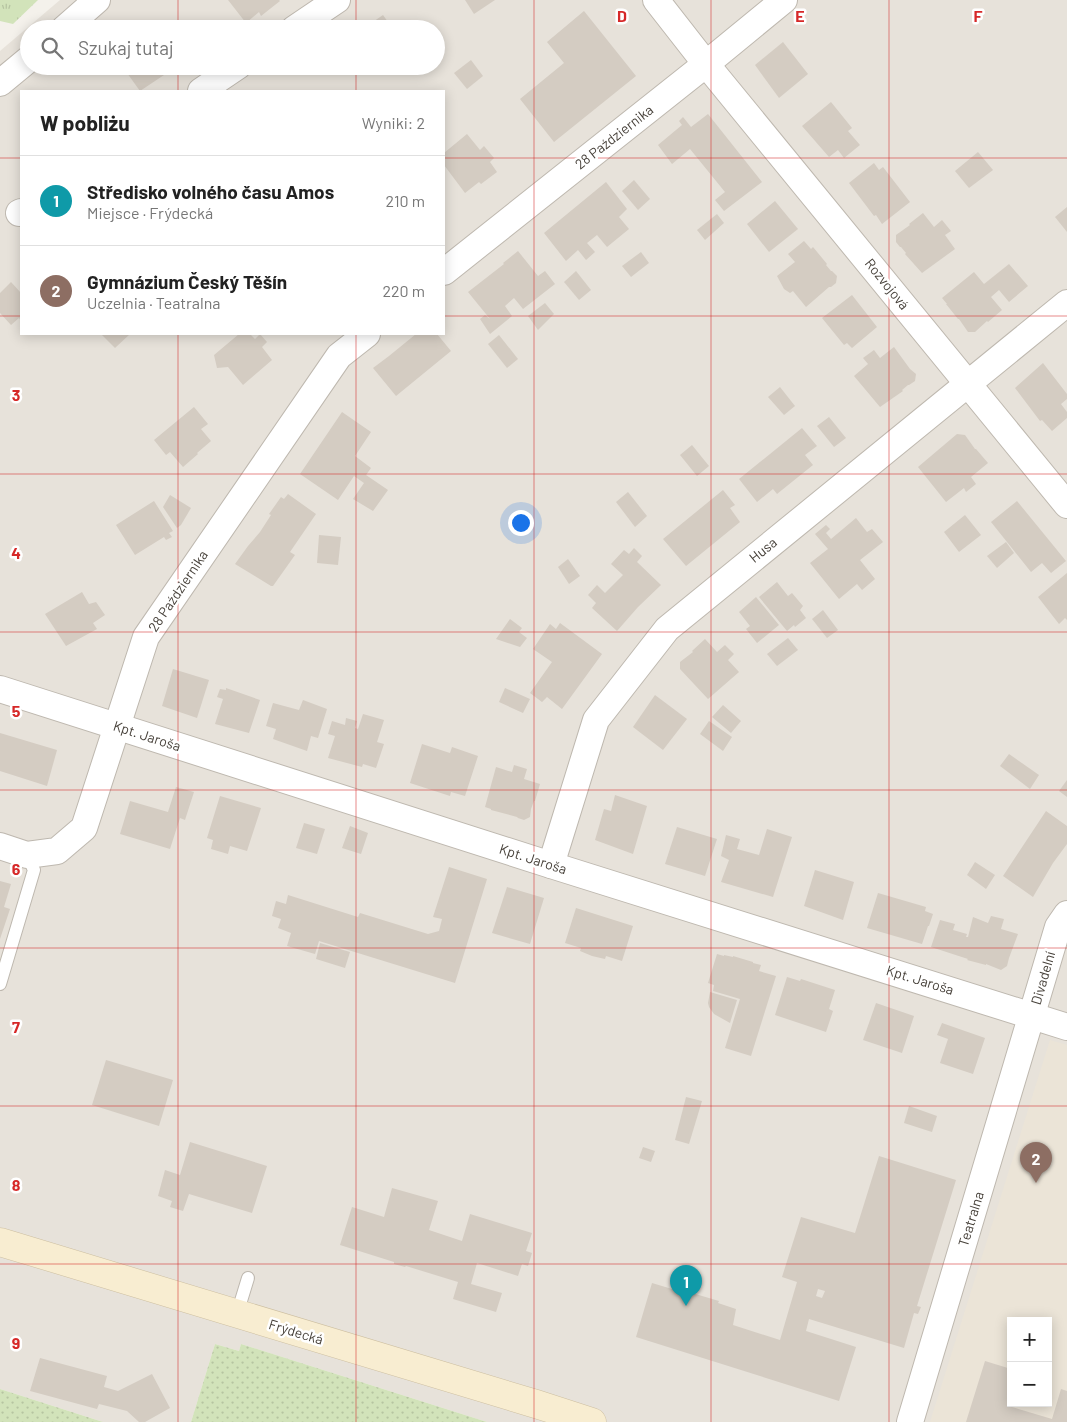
<!DOCTYPE html>
<html lang="pl">
<meta charset="utf-8">
<style>
:root{--surface:#fff;--page:#f2f2f2;--text:#222;--muted:#767676;--line:#e0e0e0;--accent:#111827}
body{margin:0;font-family:Barlow,sans-serif;background:var(--page);color:var(--text)}
.controls{position:absolute;right:15px;bottom:15px;display:grid;overflow:hidden;border-radius:0px;box-shadow:0 2px 12px #0003}
.controls button{width:45px;height:45px;display:grid;place-items:center;padding:0;border:0;border-bottom:1px solid var(--line);background:var(--surface);color:var(--text);font:25px sans-serif}
.you{position:absolute;left:520px;top:522px;width:18px;height:18px;margin:-12px;border:4px solid #fff;border-radius:50%;background:#1a73e8;box-shadow:0 0 0 8px #1a73e833}
.badge{display:grid;place-items:center;width:32px;height:32px;border-radius:50%;background:var(--accent);color:#fff;font-size:16px;font-weight:700}
.pin{position:absolute;translate:-50% -41px;filter:drop-shadow(0 1px 2px #0008)}
.pin::after{content:'';position:absolute;top:26px;width:18px;height:15px;background:inherit;clip-path:polygon(0 0,100% 0,50% 100%)}
.list{margin:0;padding:0;list-style:none}
h2{display:flex;justify-content:space-between;align-items:center;height:65px;margin:0;padding:0 20px;font-size:21px}
h2 small{font-size:16px;font-weight:400;color:var(--muted)}
.list li{display:grid;grid-template-columns:32px 1fr auto;gap:15px;align-items:center;box-sizing:border-box;height:90px;padding:0 20px;border-top:1px solid var(--line)}
.list b{display:block;font-size:19px;white-space:nowrap}
.list p{margin:0;font-size:16px;white-space:nowrap;color:var(--muted)}
.list em{font-size:16px;font-style:normal;color:var(--muted)}
.icon{flex:none;width:28px;height:28px;fill:none;stroke:currentColor;stroke-width:2;stroke-linecap:round;stroke-linejoin:round}
.map{position:relative;flex:none;width:1067px;height:1422px;overflow:hidden}
.search{position:absolute;background:var(--surface);box-shadow:0 2px 12px #0003;left:20px;top:20px;width:425px;height:55px;display:flex;align-items:center;gap:12px;box-sizing:border-box;padding:0 18px;border-radius:28px;color:var(--muted);font-size:19px}
.panel{position:absolute;background:var(--surface);box-shadow:0 2px 12px #0003;left:20px;top:90px;width:425px;height:245px;border-radius:0px}
.map>svg:first-child{display:block}
</style>
<div class="map">
<svg width="1067" height="1422" viewBox="0 0 1067 1422">
<defs>
<pattern id="grass-tufts" width="24" height="20" patternUnits="userSpaceOnUse" patternTransform="scale(1.25)"><rect width="24" height="20" fill="#d2e3ba"/><path d="M3 7l-1-3M5 7V3M7 7l1-3M15 17l-1-3M17 17v-4M19 17l1-3" fill="none" stroke="#b6c4a1"/></pattern>
<pattern id="park-dots" width="8" height="8" patternUnits="userSpaceOnUse" patternTransform="scale(1.25)"><rect width="8" height="8" fill="#d2e3ba"/><path d="M2 2h.1M6 6h.1" fill="none" stroke="#b6c4a1" stroke-width="1.8" stroke-linecap="round"/></pattern>
</defs>
<rect width="100%" height="100%" fill="#f4f1eb"/>
<!-- residential -->
<path fill="#e7e2da" fill-rule="evenodd" d="M60,0H1067V1422H487L241,1344L239,1351L215,1344L191,1422H103L0,1389V51ZM29,29H436V66H29ZM21,91H444V334H21ZM1011,1321H1048V1403H1011Z"/>
<!-- education -->
<path fill="#ebe4d7" fill-rule="evenodd" d="M1050,1040L1067,1045V1422H930ZM1011,1321H1048V1403H1011Z"/>
<!-- grass -->
<polygon fill="url(#grass-tufts)" points="0,0 38,0 13,24 0,21"/>
<!-- park -->
<g fill="url(#park-dots)">
<polygon points="215,1344 239,1351 241,1344 487,1422 191,1422"/>
<polygon points="0,1389 103,1422 0,1422"/>
</g>
<!-- building -->
<g fill="#d4ccc2" fill-rule="evenodd">
<polygon points="228,0 279,0 280,1 261,16 259,12 246,23"/>
<polygon points="465,0 495,0 474,14"/>
<polygon points="584,11 636,76 554,142 520,99 564,63 547,42"/>
<polygon points="383,15 393,29 359,29 366,24 367,26"/>
<polygon points="783,42 808,74 779,98 755,65"/>
<polygon points="471,60 483,76 467,89 454,73"/>
<polygon points="122,66 171,66 173,69 140,91"/>
<polygon points="188,66 206,66 195,75"/>
<polygon points="356,66 368,66 360,72"/>
<polygon points="370,66 388,66 376,74"/>
<polygon points="831,102 852,128 848,131 860,145 844,158 838,150 829,157 802,126"/>
<polygon points="708,114 762,182 724,211 715,200 725,192 690,149 672,164 658,145 682,125 679,121 683,117 691,127"/>
<polygon points="467,134 480,150 484,146 494,158 490,162 497,172 481,184 479,182 465,193 444,165 444,153"/>
<polygon points="978,152 993,170 969,188 955,171"/>
<polygon points="874,163 879,170 883,167 910,202 882,224 876,215 874,216 849,183"/>
<polygon points="634,180 650,199 638,210 622,191"/>
<polygon points="606,182 627,209 619,217 629,229 607,247 597,235 587,243 595,252 586,260 578,250 566,261 544,233"/>
<polygon points="775,201 798,229 769,252 747,224"/>
<polygon points="1067,207 1067,232 1055,217"/>
<polygon points="923,213 934,227 942,220 951,231 945,235 955,249 922,273 905,254 906,253 901,247 900,247 896,242 896,235 910,225 909,224"/>
<polygon points="717,214 724,223 705,240 697,230"/>
<polygon points="804,241 811,249 813,247 827,264 826,265 831,271 832,271 837,276 836,283 831,287 829,287 806,307 793,291 790,293 784,289 777,276 795,262 788,254"/>
<polygon points="518,251 538,276 545,271 555,284 523,309 514,298 505,306 512,316 490,334 480,319 485,315 490,319 468,292 504,264 503,263"/>
<polygon points="641,252 649,263 631,277 622,266"/>
<polygon points="1009,264 1028,286 1009,302 999,290 991,297 1002,310 988,322 987,321 975,332 968,332 959,319 958,319 946,304 947,304 942,298 974,272 984,284"/>
<polygon points="576,271 591,290 579,300 564,282"/>
<polygon points="11,282 21,293 21,321 19,318 11,325 0,313 0,293"/>
<polygon points="852,295 877,327 852,348 847,343 844,345 822,318"/>
<polygon points="545,303 554,314 538,330 528,316"/>
<polygon points="101,334 130,334 115,348"/>
<polygon points="239,334 250,334 255,339 260,334 267,342 262,347 272,360 243,385 228,367 217,368 214,355"/>
<polygon points="416,334 437,334 451,351 396,396 373,368 389,356"/>
<polygon points="499,335 518,359 507,368 488,344"/>
<polygon points="894,347 910,369 916,374 915,381 909,385 908,385 902,390 903,391 880,407 854,376 868,364 863,358 874,350 880,358"/>
<polygon points="1043,363 1067,394 1067,399 1061,404 1067,412 1067,418 1052,431 1042,420 1040,421 1015,388"/>
<polygon points="780,387 795,406 784,415 768,397"/>
<polygon points="194,407 208,424 201,429 211,441 197,453 198,454 183,467 170,452 166,455 154,440"/>
<polygon points="342,412 371,432 355,456 371,468 366,475 388,490 373,511 353,499 364,483 354,476 338,500 300,474"/>
<polygon points="829,417 846,438 834,447 817,426"/>
<polygon points="802,428 817,446 805,455 813,465 777,494 773,489 757,502 739,479"/>
<polygon points="957,434 965,435 975,449 976,449 988,463 971,477 976,484 966,492 964,488 946,502 918,467"/>
<polygon points="692,445 709,466 697,476 680,455"/>
<polygon points="723,490 735,505 730,508 740,522 686,566 663,539"/>
<polygon points="628,492 647,516 635,527 616,502"/>
<polygon points="288,494 316,514 290,552 295,555 273,586 271,586 235,564 248,546 260,532 271,515 269,514 281,497 284,499"/>
<polygon points="170,495 191,508 181,525 177,528 163,507"/>
<polygon points="154,501 173,531 169,533 172,537 166,540 164,537 135,555 116,525"/>
<polygon points="1017,501 1066,561 1051,573 1042,563 1031,572 991,522"/>
<polygon points="965,515 981,535 959,552 944,532"/>
<polygon points="856,518 867,532 872,529 883,542 860,560 875,579 862,590 857,584 839,599 810,563 828,549 815,534 826,525 830,529 826,533 831,539"/>
<polygon points="319,535 341,537 338,565 317,563"/>
<polygon points="1006,542 1014,553 997,568 987,556"/>
<polygon points="634,548 642,556 637,562 661,585 638,607 617,631 592,608 596,603 588,595 597,585 605,593 623,575 611,564 624,550 629,554"/>
<polygon points="568,559 580,576 569,584 558,567"/>
<polygon points="1067,573 1067,620 1065,618 1059,624 1038,597"/>
<polygon points="777,582 788,596 792,593 803,606 800,610 806,618 795,627 794,625 787,631 759,597"/>
<polygon points="82,592 89,604 96,602 105,615 93,623 97,629 66,646 45,614"/>
<polygon points="756,597 779,625 757,643 746,629 750,626 739,612"/>
<polygon points="823,610 838,630 827,638 812,619"/>
<polygon points="510,619 522,628 519,632 527,638 520,647 496,639"/>
<polygon points="560,623 602,654 562,709 547,697 542,702 530,693 552,662 533,649 550,624 556,629"/>
<polygon points="788,638 798,650 777,666 767,654"/>
<polygon points="705,639 717,652 725,645 734,654 728,660 739,672 708,699 680,669 680,662 693,652 692,651"/>
<polygon points="173,669 209,680 197,718 162,706"/>
<polygon points="226,688 260,700 249,733 215,724 223,699 217,697 220,689 226,690"/>
<polygon points="505,688 530,699 523,713 499,702"/>
<polygon points="655,695 687,719 663,750 633,727"/>
<polygon points="303,700 327,709 318,738 311,736 307,751 273,739 276,729 266,726 273,703 299,710"/>
<polygon points="723,705 741,721 731,733 712,717"/>
<polygon points="363,714 384,720 377,742 384,744 376,768 363,764 362,767 328,758 335,736 328,734 332,721 345,725 346,718 357,721 355,728 358,729"/>
<polygon points="709,721 732,737 723,751 700,734"/>
<polygon points="0,733 57,750 47,786 0,771"/>
<polygon points="422,744 450,753 452,747 478,756 465,796 451,792 450,796 410,783"/>
<polygon points="1009,754 1039,775 1030,789 1000,766"/>
<polygon points="514,765 527,769 524,779 540,784 535,801 534,801 531,809 530,817 524,820 518,818 517,817 491,810 491,809 485,807 496,767 512,772"/>
<polygon points="1067,780 1067,797 1059,791"/>
<polygon points="176,787 194,792 185,820 180,818 170,849 120,834 130,801 168,812"/>
<polygon points="615,795 647,806 633,854 595,840 604,809 611,811"/>
<polygon points="220,796 261,808 247,851 230,846 228,854 211,849 213,840 207,838"/>
<polygon points="1046,811 1067,826 1067,844 1053,863 1033,897 1003,876"/>
<polygon points="304,823 325,829 317,854 296,848"/>
<polygon points="350,826 368,833 361,854 342,848"/>
<polygon points="677,827 717,839 705,876 665,864"/>
<polygon points="767,829 792,837 773,897 721,882 729,860 721,856 726,835 740,839 737,849 759,855"/>
<polygon points="975,862 995,875 986,889 967,875"/>
<polygon points="449,867 487,879 455,983 319,941 315,954 287,946 291,933 278,928 281,919 272,916 276,901 286,904 288,895 358,917 360,913 428,934 439,931 442,919 433,917"/>
<polygon points="815,870 854,882 843,920 804,906"/>
<polygon points="0,881 11,884 4,907 10,909 0,939"/>
<polygon points="507,887 544,898 530,944 492,933"/>
<polygon points="878,893 926,907 925,911 933,914 929,926 928,926 922,944 867,928"/>
<polygon points="576,908 633,926 622,961 606,956 605,959 592,956 580,951 581,948 565,943"/>
<polygon points="991,916 1004,919 1001,929 1018,934 1009,958 1007,966 1001,970 986,964 986,965 967,960 968,959 931,947 940,920 955,924 953,930 967,934 966,937 968,937 973,917 988,923"/>
<polygon points="320,943 350,952 345,968 316,959"/>
<polygon points="717,954 724,956 724,955 733,957 733,956 753,962 753,963 761,965 759,971 776,976 751,1056 725,1048 740,999 713,991 714,985 708,983"/>
<polygon points="787,977 800,981 801,979 835,990 829,1009 833,1011 826,1032 775,1015"/>
<polygon points="710,992 737,1000 730,1023 714,1014 709,1007 708,1003"/>
<polygon points="876,1003 914,1016 902,1053 863,1040"/>
<polygon points="942,1023 985,1038 973,1074 940,1063 948,1039 937,1035"/>
<polygon points="106,1060 173,1080 159,1126 92,1105"/>
<polygon points="686,1097 702,1101 689,1144 675,1140"/>
<polygon points="909,1106 937,1116 932,1132 904,1123"/>
<polygon points="190,1142 267,1166 252,1213 189,1194 183,1211 170,1207 172,1201 158,1196 165,1170 180,1175"/>
<polygon points="643,1147 655,1151 651,1162 639,1158"/>
<path d="M879,1156L956,1180L917,1306L921,1307L918,1314L914,1313L904,1348L809,1319L806,1331L856,1347L839,1401L636,1337L652,1283L692,1295V1293L719,1301L718,1303L736,1309L733,1325L780,1340L797,1282L782,1277L801,1217L855,1233ZM818,1289L825,1291L822,1298L816,1296Z"/>
<polygon points="392,1188 438,1201 429,1230 462,1241 470,1214 532,1233 526,1251 532,1253 528,1266 522,1264 518,1276 477,1263 471,1284 502,1293 496,1312 453,1299 458,1282 406,1266 405,1267 394,1264 394,1262 340,1245 352,1207 384,1217"/>
<polygon points="40,1358 107,1376 104,1387 118,1391 152,1374 170,1408 145,1422 139,1422 127,1411 99,1404 97,1409 30,1391"/>
<polygon points="985,1361 1011,1369 1011,1403 1013,1403 1012,1407 1052,1419 1061,1389 1067,1391 1067,1422 966,1422"/>
</g>
<g fill="none" stroke-linecap="round" stroke-linejoin="round">
<defs>
<g id="lane">
<polyline points="0,984 34,870 27,855"/>
<polyline points="237,1314 248,1278"/>
</g>
<g id="street">
<polyline points="656,0 706,64 1067,505"/>
<polyline points="64,29 97,0"/>
<polyline points="294,29 337,0"/>
<polyline points="0,83 29,59"/>
<polyline points="201,91 238,66"/>
<polyline points="19,213 21,212"/>
<polyline points="444,272 706,64 784,0"/>
<polyline points="0,689 551,865 1067,1027"/>
<polyline points="0,846 27,855 57,851 84,828 146,637 339,356 367,334"/>
<polyline points="551,865 596,720 667,629 1067,303"/>
<polyline points="910,1422 1058,927 1067,914"/>
</g>
<polyline id="secondary" points="0,1242 536,1404 592,1422"/>
</defs>
<!-- lane casing -->
<use href="#lane" stroke="#beb8af" stroke-width="14"/>
<!-- street casing -->
<use href="#street" stroke="#beb8af" stroke-width="28"/>
<!-- secondary casing -->
<use href="#secondary" stroke="#cdbfa1" stroke-width="29"/>
<!-- lane -->
<use href="#lane" stroke="#fff" stroke-width="12"/>
<!-- street -->
<use href="#street" stroke="#fff" stroke-width="26"/>
<!-- secondary -->
<use href="#secondary" stroke="#f8edd1" stroke-width="28"/>
</g>
<!-- grid -->
<path fill="none" stroke="#d62828" stroke-width="1" stroke-opacity="0.55" d="M178,0V29M356,0V29M534,0V1422M711,0V1422M889,0V1422M178,66V91M356,66V91M0,158H21M444,158H1067M0,316H21M444,316H1067M178,334V1422M356,334V1422M0,474H1067M0,632H1067M0,790H1067M0,948H1067M0,1106H1067M0,1264H1067"/>
<g text-anchor="middle" stroke-width="5" stroke-linejoin="round" paint-order="stroke">
<!-- street labels -->
<g font-size="14" fill="#47413a" stroke="#fff">
<text transform="translate(614 137) rotate(-38)" y="5">28 Października</text>
<text transform="translate(887 284) rotate(51)" y="5">Rozvojová</text>
<text transform="translate(763 550) rotate(-39)" y="5">Husa</text>
<text transform="translate(178 591) rotate(-56)" y="5">28 Października</text>
<text transform="translate(147 736) rotate(18)" y="5">Kpt. Jaroša</text>
<text transform="translate(533 859) rotate(18)" y="5">Kpt. Jaroša</text>
<text transform="translate(1043 978) rotate(-74)" y="5">Divadelní</text>
<text transform="translate(920 980) rotate(17)" y="5">Kpt. Jaroša</text>
<text transform="translate(971 1219) rotate(-73)" y="5">Teatralna</text>
<text transform="translate(296 1332) rotate(17)" y="5">Frýdecká</text>
</g>
</g>
<g font-size="16" text-anchor="middle" font-weight="bold" fill="#d62828" stroke="#fff" stroke-width="5" stroke-linejoin="round" paint-order="stroke">
<text x="622" y="22">D</text>
<text x="800" y="22">E</text>
<text x="978" y="22">F</text>
<text x="16" y="401">3</text>
<text x="16" y="559">4</text>
<text x="16" y="717">5</text>
<text x="16" y="875">6</text>
<text x="16" y="1033">7</text>
<text x="16" y="1191">8</text>
<text x="16" y="1349">9</text>
</g>
</svg>
<div class="controls">
<button>+</button>
<button>−</button>
</div>
<div class="you"></div>
<div class="pin badge" style="left:686px;top:1306px;background:#0f9aa8">1</div>
<div class="pin badge" style="left:1036px;top:1183px;background:#8d6e63">2</div>
<div class="search"><svg class="icon" aria-label="search" viewBox="0 0 24 24"><circle cx="10" cy="10" r="6"/><path d="M15 15l6 6"/></svg>Szukaj tutaj</div>
<section class="panel">
<h2>W pobliżu<small>Wyniki: 2</small></h2>
<ul class="list">
<li><span class="badge" style="background:#0f9aa8">1</span><div><b>Středisko volného času Amos</b><p>Miejsce · Frýdecká</p></div><em>210 m</em></li>
<li><span class="badge" style="background:#8d6e63">2</span><div><b>Gymnázium Český Těšín</b><p>Uczelnia · Teatralna</p></div><em>220 m</em></li>
</ul>
</section>
</div>
